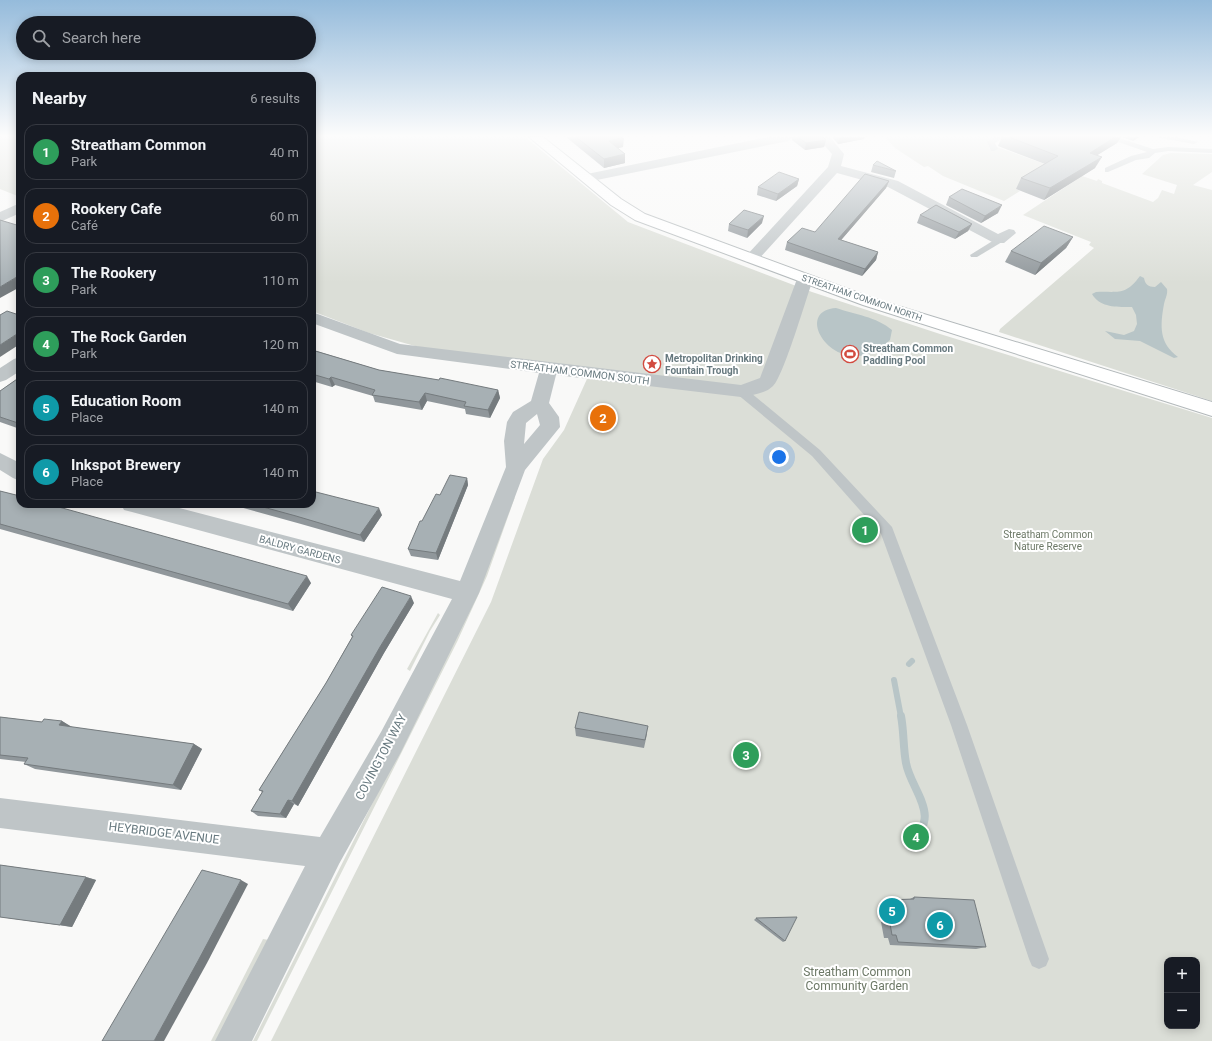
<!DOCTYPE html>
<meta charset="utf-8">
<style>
:root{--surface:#171b24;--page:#242831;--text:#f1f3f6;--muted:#9ea1a6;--line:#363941;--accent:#d24b40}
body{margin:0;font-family:Roboto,sans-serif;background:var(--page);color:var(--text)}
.controls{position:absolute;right:12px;bottom:12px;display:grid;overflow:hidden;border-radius:8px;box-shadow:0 2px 10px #0003}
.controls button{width:36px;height:36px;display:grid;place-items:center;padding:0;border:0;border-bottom:1px solid var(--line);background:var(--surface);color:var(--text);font:20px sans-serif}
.you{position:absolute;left:779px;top:457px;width:14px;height:14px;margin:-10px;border:3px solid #fff;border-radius:50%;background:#1a73e8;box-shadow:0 0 0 6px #1a73e833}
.badge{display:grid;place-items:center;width:26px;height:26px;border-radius:50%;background:var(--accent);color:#fff;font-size:13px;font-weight:700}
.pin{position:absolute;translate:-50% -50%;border:2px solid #fff;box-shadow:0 1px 4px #0006}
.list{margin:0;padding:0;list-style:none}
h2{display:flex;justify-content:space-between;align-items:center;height:52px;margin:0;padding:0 16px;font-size:17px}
h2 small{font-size:13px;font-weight:400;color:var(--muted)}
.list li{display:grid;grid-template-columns:26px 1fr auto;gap:12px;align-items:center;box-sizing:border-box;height:56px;margin:0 8px 8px;padding:0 8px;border:1px solid var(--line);border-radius:12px}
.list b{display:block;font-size:15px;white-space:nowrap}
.list p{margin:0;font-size:13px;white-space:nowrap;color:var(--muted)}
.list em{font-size:13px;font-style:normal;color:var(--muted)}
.icon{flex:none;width:22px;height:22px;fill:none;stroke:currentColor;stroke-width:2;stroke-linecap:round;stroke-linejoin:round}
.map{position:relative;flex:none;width:1212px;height:1041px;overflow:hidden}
.search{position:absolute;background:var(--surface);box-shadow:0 2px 10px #0003;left:16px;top:16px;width:300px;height:44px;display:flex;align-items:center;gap:10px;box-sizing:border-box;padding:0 14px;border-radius:22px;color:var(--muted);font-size:15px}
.panel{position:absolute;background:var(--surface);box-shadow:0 2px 10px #0003;left:16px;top:72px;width:300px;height:436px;border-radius:12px}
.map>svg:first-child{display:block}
</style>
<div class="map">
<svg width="1212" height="1041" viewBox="0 0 1212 1041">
<rect width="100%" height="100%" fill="#f9f9f8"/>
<!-- green -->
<g fill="#dbded7" fill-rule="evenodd">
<polygon points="0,137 20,137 20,197 0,189"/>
<path d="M312,137H525L628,222L812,292L940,334L1212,418V1041H271L491,602L543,459L564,430L591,370L422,348L369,333L312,311ZM1167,960H1197V1026H1167Z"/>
<polygon points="885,137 998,137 988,143 990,150 997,147 1053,167 1016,189 1020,191 1004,201 943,176 928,166 924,167 895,148"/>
<polygon points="1171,153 1212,154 1212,172 1193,185 1212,190 1212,401 999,332 1000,329 1094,248 1089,245 1091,242 1023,215 1082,176 1097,181 1098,179 1102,181 1102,183 1153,202 1158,198 1162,190 1174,194 1177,185 1142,174 1163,155"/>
<polygon points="515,497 487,576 457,642 257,1041 253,1041 375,798 513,499"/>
<polygon points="438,613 440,615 430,631 410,671 407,669"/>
<polygon points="263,939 269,940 216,1041 211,1041"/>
</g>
<!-- water -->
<g fill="#b8c5c7">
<path d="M1140,276L1144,278C1145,284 1148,287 1155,287L1161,282L1167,289C1168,294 1165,299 1164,304C1160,326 1159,343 1178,357L1174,358L1140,341L1115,339L1105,331L1124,335L1134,331L1137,324L1136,315L1132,307C1118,307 1100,308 1092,294L1096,292C1119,291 1125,296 1140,276Z"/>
<path d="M836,308C854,314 877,317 892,330L890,340C841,389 788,311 836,308Z"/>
</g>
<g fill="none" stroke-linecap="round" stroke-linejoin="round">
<!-- stream-far1 -->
<g stroke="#b8c5c7" stroke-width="6">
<polyline points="909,664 912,661"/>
<polyline points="894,680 901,717"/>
</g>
<!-- stream -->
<path stroke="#b8c5c7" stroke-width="8" d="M901,716C904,731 903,747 906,763C911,791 945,819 907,842"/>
<defs>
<polygon id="primary" points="529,137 543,137 621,199 645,214 875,299 1212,402 1212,416 863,305 635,220 611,205"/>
</defs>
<!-- primary casing -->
<use href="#primary" stroke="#b3b9bb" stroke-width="2"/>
<!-- service -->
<g fill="#bfc5c7" fill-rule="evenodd">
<polygon points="995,137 1004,137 995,143 998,149 994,151 991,151 987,142"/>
<polygon points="1104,137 1116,137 1153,149 1168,147 1212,149 1212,153 1168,151 1155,153 1149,158 1136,160 1108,172 1105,172 1105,168 1131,156 1147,152"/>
<polygon points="1155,137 1176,137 1198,142 1194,144"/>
<polygon points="999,237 1002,238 1002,242 977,257 971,257 970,255"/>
<polygon points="741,387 745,388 820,450 892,527 967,725 1049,959 1046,966 1039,969 1032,966 1029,959 951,725 881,534 812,456 737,394 735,391"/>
</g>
<!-- minor -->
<g fill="#bfc5c7" fill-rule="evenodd">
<polygon points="768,137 794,137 788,141 587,182 580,178 587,174"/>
<polygon points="817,137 830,137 844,154 841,166 898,181 998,234 1009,229 1014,230 1016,233 1004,243 994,243 888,187 837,173 756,262 746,262 743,259 746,256 828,167 832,154"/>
<polygon points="20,203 20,213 0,222 0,212"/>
<path d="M805,274L811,276L813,279C807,296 783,378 773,386C765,394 752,395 741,397L556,375L549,403L559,417L560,427L525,470L479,593L401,752L339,864L252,1041H215L305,866L0,828V798L320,837L381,732L452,599L132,512L124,510L121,504H164L460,581L506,467L504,441L507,422L513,412L531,401L539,373L397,354L312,323V312L400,344L741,385L760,378L797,279L799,276ZM537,414L540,425L524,444L526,423Z"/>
<polygon points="20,357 20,371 6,380 0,382 0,368 14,359"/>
<polygon points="0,453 20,463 20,481 13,478 0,470"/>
</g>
<!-- primary -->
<use href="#primary" fill="#fff" fill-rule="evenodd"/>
</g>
<!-- wall -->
<g fill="#90979b">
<polygon points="566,137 623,137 623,147 618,148 625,154 625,163 604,168"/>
<polygon points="792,137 823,137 826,140 824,147 805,150 792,140"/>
<polygon points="832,137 865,137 864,139 838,144"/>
<polygon points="1002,137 1121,137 1117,143 1097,155 1095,168 1044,200 1016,189 1021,178 1045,164 998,146"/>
<polygon points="1122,137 1139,137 1133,141"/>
<polygon points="873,165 896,171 894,178 871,172"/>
<polygon points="799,179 797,186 776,201 757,195 758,187"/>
<polygon points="889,181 886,188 841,240 878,252 876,260 862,276 785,250 787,242 815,232"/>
<polygon points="949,197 998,213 981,223 946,205"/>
<polygon points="920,215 972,224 968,231 955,239 917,223"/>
<polygon points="762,223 747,238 728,231 729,224"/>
<polygon points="1073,237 1066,248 1035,275 1005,262 1011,251"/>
<polygon points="312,349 313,350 379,370 498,390 500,398 490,418 466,414 465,409 427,401 422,410 375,402 373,396 335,385 332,387 312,381"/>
<polygon points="20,377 20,429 0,422 0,391"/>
<polygon points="467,478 468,485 438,560 411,556 408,549 422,521 440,495"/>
<polygon points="0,491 311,583 293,611 0,529"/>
<polygon points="229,504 312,504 382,515 364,542 301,524"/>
<polygon points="414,603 384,653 298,806 294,804 286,818 258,816 251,811 262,792 259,790 326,683 352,637 351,635"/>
<polygon points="0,717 42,722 62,721 71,727 194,744 202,749 181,790 35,769 24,764 26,762 0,759"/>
<polygon points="575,728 647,734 644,748 576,736"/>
<polygon points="0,865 86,877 96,880 72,927 0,917"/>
<polygon points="914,897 986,947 976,949 890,945 888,938 884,938 881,922 883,921 879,904 887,900 910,899"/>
<polygon points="756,918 785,941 783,942 754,920"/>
</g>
<!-- shaded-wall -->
<g fill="#757b7e">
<polygon points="840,137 865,137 864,139 838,144"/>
<polygon points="1115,137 1121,137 1117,143 1083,164 1090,153"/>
<polygon points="1135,137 1139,137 1133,141"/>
<polygon points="624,138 623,147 609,150 609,141"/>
<polygon points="826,140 824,147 805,150 806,143"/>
<polygon points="625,154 625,163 604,168 604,159"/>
<polygon points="1102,157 1095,168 1044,200 1050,188"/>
<polygon points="799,179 797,186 776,201 778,194"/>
<polygon points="889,181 886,188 836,246 838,239"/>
<polygon points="1002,205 998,213 981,223 985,216"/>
<polygon points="764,216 762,223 747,238 748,230"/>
<polygon points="972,224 968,231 955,239 959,232"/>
<polygon points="1073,237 1066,248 1035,275 1041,263"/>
<polygon points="878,252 876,260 862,276 865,269"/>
<polygon points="20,275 20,287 0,298 0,287"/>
<polygon points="20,332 20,344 0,357 0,345"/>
<polygon points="331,377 335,385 332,387 329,379"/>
<polygon points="498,390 500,398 490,418 488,410"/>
<polygon points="425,393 427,401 422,410 419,402"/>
<polygon points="467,478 468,485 438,560 436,553"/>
<polygon points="379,508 382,515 364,542 360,535"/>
<polygon points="307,576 311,583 293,611 288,604"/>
<polygon points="411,596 414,603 384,653 298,806 292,801 380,647"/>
<polygon points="62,721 72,727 69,731 59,725"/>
<polygon points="194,744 202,749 181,790 173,785"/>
<polygon points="288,800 294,804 286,818 280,814"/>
<polygon points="86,877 96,880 72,927 60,925"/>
<polygon points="241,880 248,884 207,963 164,1041 154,1041"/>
</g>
<!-- building -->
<g fill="#a7b0b4" stroke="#757b7e">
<polygon points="576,137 623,137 609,141 625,154 604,159"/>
<polygon points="798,137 823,137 826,140 806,143"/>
<polygon points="1009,137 1115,137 1090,153 1102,157 1050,188 1021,178 1058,156"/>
<polygon points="877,161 896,171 873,165"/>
<polygon points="779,172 799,179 778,194 758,187"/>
<polygon points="865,174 889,181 838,239 878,252 865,269 787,242 802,228 815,232"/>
<polygon points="962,189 1002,205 985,216 949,197"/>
<polygon points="936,205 972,224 959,232 920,215"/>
<polygon points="744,210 764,216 748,230 729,224"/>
<polygon points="0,220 20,226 20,275 0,287"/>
<polygon points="1044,226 1073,237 1041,263 1011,251"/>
<polygon points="7,311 16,314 20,312 20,332 0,345 0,315"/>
<polygon points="312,350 379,370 439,380 440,378 498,390 488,410 464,406 466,402 425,393 419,402 372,395 375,390 331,377 329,379 312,374"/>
<polygon points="20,377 20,422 18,423 0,417 0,391"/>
<polygon points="450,475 467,478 436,553 408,549 420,521 422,521 436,494 440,495"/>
<polygon points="0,491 20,496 20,504 48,504 307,576 288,604 0,524"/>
<polygon points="312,491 379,508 360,535 296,516 252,504 312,504"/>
<polygon points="382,587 411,596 380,647 292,801 288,800 280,814 251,811 263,791 259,790 326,683 353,636 351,635"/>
<polygon points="579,712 648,726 645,740 575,728"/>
<polygon points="0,717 42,722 44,719 62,721 59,725 194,744 173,785 24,764 28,758 0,755"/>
<polygon points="0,865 86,877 60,925 0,917"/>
<polygon points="202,870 241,880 198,961 154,1041 102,1041"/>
<polygon points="914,897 974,900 986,947 898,942 896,935 892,935 889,918 892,919 887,900 914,899"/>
<polygon points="797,917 785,941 756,918"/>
</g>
<!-- sky -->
<linearGradient id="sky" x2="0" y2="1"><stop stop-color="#95bbdb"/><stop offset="0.48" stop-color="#fcfcfc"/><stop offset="1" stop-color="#fcfcfc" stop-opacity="0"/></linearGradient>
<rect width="1212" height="283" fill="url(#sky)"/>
<!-- icons -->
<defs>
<symbol id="stadium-ring" viewBox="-11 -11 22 22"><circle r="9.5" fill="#fff" stroke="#d24b40" stroke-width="1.5"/><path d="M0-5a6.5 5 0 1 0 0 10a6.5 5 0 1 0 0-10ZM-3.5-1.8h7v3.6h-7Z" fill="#d24b40"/></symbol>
<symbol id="sight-ring" viewBox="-11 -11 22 22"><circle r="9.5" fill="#fff" stroke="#d24b40" stroke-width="1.5"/><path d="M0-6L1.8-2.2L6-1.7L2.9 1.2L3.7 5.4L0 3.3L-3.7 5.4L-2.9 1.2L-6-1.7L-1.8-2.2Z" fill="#d24b40"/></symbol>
</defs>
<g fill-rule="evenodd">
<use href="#stadium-ring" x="840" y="344" width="20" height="20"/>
<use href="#sight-ring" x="642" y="354" width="20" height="20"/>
</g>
<g text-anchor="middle" stroke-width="4" stroke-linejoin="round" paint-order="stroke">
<!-- far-street labels -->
<g font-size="9" fill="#67797f" stroke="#fff">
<text transform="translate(862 298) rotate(19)" y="3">STREATHAM COMMON NORTH</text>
</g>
<!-- poi labels -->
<g font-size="10" font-weight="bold" fill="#67797f" stroke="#fff" text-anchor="start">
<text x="863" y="352">Streatham Common<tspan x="863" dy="12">Paddling Pool</tspan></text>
<text x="665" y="362">Metropolitan Drinking<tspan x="665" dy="12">Fountain Trough</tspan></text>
</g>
<!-- street labels -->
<g font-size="10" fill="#67797f" stroke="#fff">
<text transform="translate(580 372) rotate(7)" y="4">STREATHAM COMMON SOUTH</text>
<text transform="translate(300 549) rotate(15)" y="4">BALDRY GARDENS</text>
</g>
<!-- park labels -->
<g font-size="10" fill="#6c7866" stroke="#fff">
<text x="1048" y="538">Streatham Common<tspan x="1048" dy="12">Nature Reserve</tspan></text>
</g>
<!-- near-street labels -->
<g font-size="12" fill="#67797f" stroke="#fff">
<text transform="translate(381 757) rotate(-62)" y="4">COVINGTON WAY</text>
<text transform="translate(164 833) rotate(7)" y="4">HEYBRIDGE AVENUE</text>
</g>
<!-- near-park labels -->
<g font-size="12" fill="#6c7866" stroke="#fff">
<text x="857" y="976">Streatham Common<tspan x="857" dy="14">Community Garden</tspan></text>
</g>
</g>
</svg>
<div class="controls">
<button>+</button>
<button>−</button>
</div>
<div class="you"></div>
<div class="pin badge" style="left:865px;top:530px;background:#2e9e5b">1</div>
<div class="pin badge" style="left:603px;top:418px;background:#e8710a">2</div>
<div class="pin badge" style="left:746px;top:755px;background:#2e9e5b">3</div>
<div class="pin badge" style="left:916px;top:837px;background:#2e9e5b">4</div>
<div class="pin badge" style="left:892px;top:911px;background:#0f9aa8">5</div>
<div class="pin badge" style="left:940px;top:925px;background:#0f9aa8">6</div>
<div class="search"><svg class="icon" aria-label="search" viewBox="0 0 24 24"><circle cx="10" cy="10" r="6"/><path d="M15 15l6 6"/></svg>Search here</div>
<section class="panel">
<h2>Nearby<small>6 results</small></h2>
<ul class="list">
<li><span class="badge" style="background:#2e9e5b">1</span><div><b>Streatham Common</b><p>Park</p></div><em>40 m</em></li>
<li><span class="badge" style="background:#e8710a">2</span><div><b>Rookery Cafe</b><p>Café</p></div><em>60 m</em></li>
<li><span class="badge" style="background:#2e9e5b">3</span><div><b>The Rookery</b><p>Park</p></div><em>110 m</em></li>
<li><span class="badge" style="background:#2e9e5b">4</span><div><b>The Rock Garden</b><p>Park</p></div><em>120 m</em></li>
<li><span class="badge" style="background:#0f9aa8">5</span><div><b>Education Room</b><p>Place</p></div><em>140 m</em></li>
<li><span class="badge" style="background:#0f9aa8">6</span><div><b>Inkspot Brewery</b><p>Place</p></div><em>140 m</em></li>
</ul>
</section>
</div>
